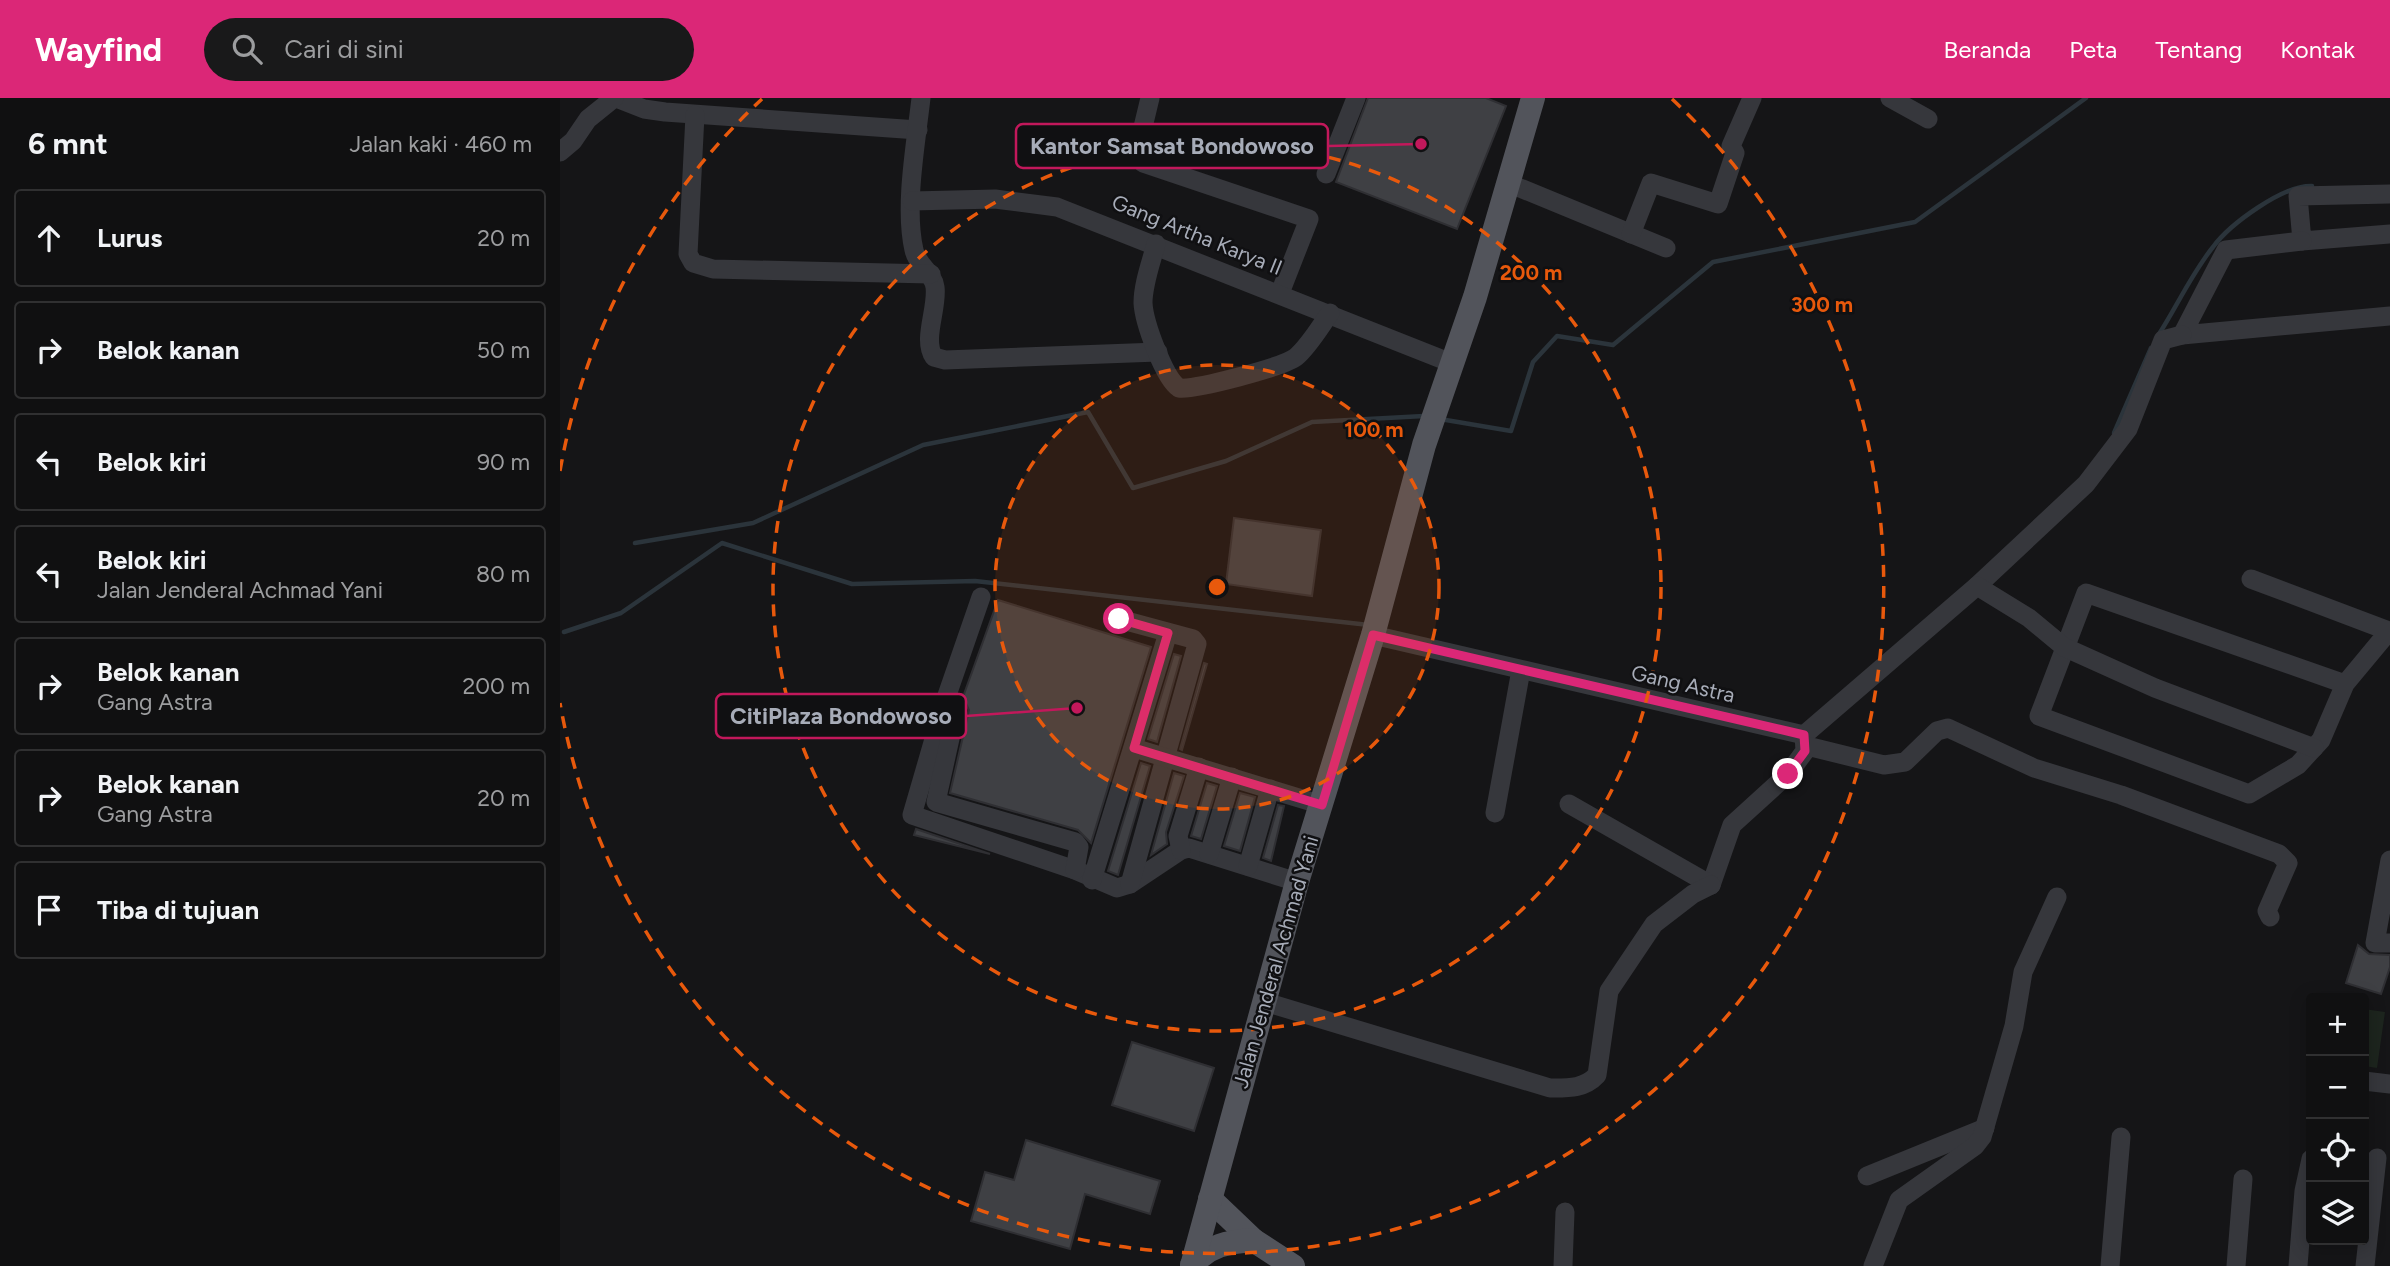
<!DOCTYPE html>
<html lang="id">
<meta charset="utf-8">
<style>
:root{--surface:#101011;--page:#19191a;--text:#f1f3f6;--muted:#9c9d9f;--line:#303031;--accent:#db2777}
body{margin:0;font-family:Figtree,sans-serif;background:var(--page);color:var(--text)}
.controls{position:absolute;right:21px;bottom:21px;display:grid;overflow:hidden;border-radius:7px;box-shadow:0 4px 18px #0003}
.controls button{width:63px;height:63px;display:grid;place-items:center;padding:0;border:0;border-bottom:2px solid var(--line);background:var(--surface);color:var(--text);font:35px sans-serif}
.stop{position:absolute;width:21px;height:21px;margin:-16px;border:5px solid #db2777;border-radius:50%;background:#fff}
.stop.end{background:#db2777;border-color:#fff;box-shadow:0 2px 7px #0008}
.list{margin:0;padding:0;list-style:none}
h2{display:flex;justify-content:space-between;align-items:center;height:91px;margin:0;padding:0 28px;font-size:30px}
h2 small{font-size:23px;font-weight:400;color:var(--muted)}
.list li{display:grid;grid-template-columns:46px 1fr auto;gap:21px;align-items:center;box-sizing:border-box;height:98px;margin:0 14px 14px;padding:0 14px;border:2px solid var(--line);border-radius:7px}
.list b{display:block;font-size:26px;white-space:nowrap}
.list p{margin:0;font-size:23px;white-space:nowrap;color:var(--muted)}
.list em{font-size:23px;font-style:normal;color:var(--muted)}
.icon{flex:none;width:38px;height:38px;fill:none;stroke:currentColor;stroke-width:2;stroke-linecap:round;stroke-linejoin:round}
.map{position:relative;flex:none;width:1830px;height:1168px;overflow:hidden}
header{display:flex;align-items:center;gap:42px;box-sizing:border-box;height:98px;padding:0 35px;background:var(--accent);color:#fff}
header strong{font-size:33px}
nav{display:flex;gap:38px;margin-inline-start:auto;font-size:24px}
.search{width:490px;height:63px;background:var(--page);display:flex;align-items:center;gap:18px;box-sizing:border-box;padding:0 24px;border-radius:38px;color:var(--muted);font-size:26px}
main{display:flex}
aside{flex:1;background:var(--surface)}
.map>svg:first-child{display:block}
</style>
<header>
<strong>Wayfind</strong>
<div class="search"><svg class="icon" aria-label="search" viewBox="0 0 24 24"><circle cx="10" cy="10" r="6"/><path d="M15 15l6 6"/></svg>Cari di sini</div>
<nav><a>Beranda</a><a>Peta</a><a>Tentang</a><a>Kontak</a></nav>
</header>
<main>
<aside>
<h2>6 mnt<small>Jalan kaki · 460 m</small></h2>
<ul class="list">
<li><svg class="icon" aria-label="ahead" viewBox="0 0 24 24"><path d="M12 20V5M6 11l6-6 6 6"/></svg><div><b>Lurus</b></div><em>20 m</em></li>
<li><svg class="icon" aria-label="right" viewBox="0 0 24 24"><path d="M7 20v-9h11M14 6l5 5-5 5"/></svg><div><b>Belok kanan</b></div><em>50 m</em></li>
<li><svg class="icon" aria-label="left" viewBox="0 0 24 24"><path d="M17 20v-9H6M10 6l-5 5 5 5"/></svg><div><b>Belok kiri</b></div><em>90 m</em></li>
<li><svg class="icon" aria-label="left" viewBox="0 0 24 24"><path d="M17 20v-9H6M10 6l-5 5 5 5"/></svg><div><b>Belok kiri</b><p>Jalan Jenderal Achmad Yani</p></div><em>80 m</em></li>
<li><svg class="icon" aria-label="right" viewBox="0 0 24 24"><path d="M7 20v-9h11M14 6l5 5-5 5"/></svg><div><b>Belok kanan</b><p>Gang Astra</p></div><em>200 m</em></li>
<li><svg class="icon" aria-label="right" viewBox="0 0 24 24"><path d="M7 20v-9h11M14 6l5 5-5 5"/></svg><div><b>Belok kanan</b><p>Gang Astra</p></div><em>20 m</em></li>
<li><svg class="icon" aria-label="arrive" viewBox="0 0 24 24"><path d="M6 21V4h12l-3 4 3 4H6"/></svg><div><b>Tiba di tujuan</b></div></li>
</ul>
</aside>
<div class="map">
<svg width="1830" height="1168" viewBox="0 0 1830 1168">
<rect width="100%" height="100%" fill="#151517"/>
<!-- green -->
<polygon fill="#1d251e" points="1804,911 1825,914 1817,970 1804,968"/>
<g fill="none" stroke-linecap="round" stroke-linejoin="round">
<!-- stream -->
<g stroke="#2b343b" stroke-width="4.5">
<path d="M1599,236C1617,208 1632,175 1653,149C1670,126 1723,87 1752,88"/>
<polyline points="880,321 951,333 973,264 997,238 1053,247 1153,164 1355,124 1526,0"/>
<polyline points="1554,335 1591,250"/>
<polyline points="75,445 193,425 363,347 528,314 573,390 666,363 752,324 864,318"/>
<polyline points="4,534 61,515 162,445 292,486 415,483 809,527"/>
</g>
</g>
<!-- building -->
<g fill="#3f4044" stroke="#2f2f33" stroke-width="2">
<polygon points="808,0 926,0 946,8 897,131 776,84"/>
<polygon points="674,420 761,432 752,498 666,486"/>
<polygon points="438,502 591,549 531,745 518,732 390,695 409,612 403,599"/>
<polygon points="614,556 621,558 597,644 588,641"/>
<polygon points="644,565 647,566 622,652 620,651"/>
<polygon points="581,665 590,668 558,777 548,773"/>
<polygon points="614,675 624,678 606,734 607,746 591,757"/>
<polygon points="647,685 657,688 641,741 631,738"/>
<polygon points="680,695 695,699 680,753 664,748"/>
<polygon points="718,707 724,708 711,763 703,760"/>
<polygon points="356,731 430,756 354,737"/>
<polygon points="1798,847 1809,856 1830,857 1830,869 1821,896 1786,885"/>
<polygon points="572,944 654,970 634,1033 552,1007"/>
<polygon points="466,1042 600,1083 590,1116 525,1096 510,1151 411,1123 425,1074 454,1082"/>
</g>
<g fill="none" stroke-linecap="round" stroke-linejoin="round">
<!-- minor -->
<g stroke="#36373c" stroke-width="19">
<polyline points="56,0 84,11 105,14 358,32"/>
<path d="M361,0C356,45 344,109 354,152C357,167 373,174 375,189C378,210 362,242 374,259L385,262L598,254"/>
<polyline points="590,0 577,54 583,65 749,121 720,195"/>
<polyline points="1330,0 1368,21"/>
<polyline points="135,17 128,156 133,165 153,171 371,176"/>
<polyline points="0,54 13,43 28,21 54,0"/>
<polyline points="766,76 796,0"/>
<polyline points="948,85 1106,150"/>
<polyline points="1830,96 1738,98 1742,143 1830,136"/>
<polyline points="352,103 435,101 497,109 894,266"/>
<polyline points="1071,136 1091,85 1158,106 1175,55 1171,48 1192,0"/>
<polyline points="1742,143 1666,152 1622,237 1830,218"/>
<path d="M596,146C591,165 583,186 583,205C584,224 604,280 619,290C635,292 723,269 736,259C749,248 760,229 770,215"/>
<polyline points="1691,481 1829,533 1785,586 1761,642 1738,667 1689,696 1479,618 1526,495 1785,586"/>
<polyline points="1417,488 1526,386 1568,331 1603,242 1622,237"/>
<polyline points="421,499 385,603 352,717 515,772 557,790 570,786 621,752 629,750 737,784"/>
<polyline points="559,521 633,541 637,546 570,786"/>
<polyline points="813,537 1244,637 1245,653 1228,676 1172,727 1151,787"/>
<polyline points="385,603 397,609 376,704 515,744 519,749 515,772"/>
<polyline points="1244,637 1417,488 1469,520 1504,549 1595,590 1754,650"/>
<polyline points="1247,648 1324,667 1345,664 1377,633 1388,630 1474,670 1561,697 1719,756 1728,765 1707,813 1710,819"/>
<polyline points="574,650 762,707"/>
<polyline points="1009,706 1151,787"/>
<polyline points="935,715 961,572"/>
<polyline points="621,752 618,738 639,669"/>
<polyline points="649,756 672,679"/>
<polyline points="1830,762 1815,845 1830,845"/>
<polyline points="688,768 710,691"/>
<polyline points="532,782 608,535"/>
<path d="M705,904L990,990C1008,990 1024,991 1037,977L1049,893L1094,826L1133,796L1151,787"/>
<polyline points="1804,983 1830,986"/>
<polyline points="1307,1078 1425,1030"/>
<polyline points="1003,1168 1005,1114"/>
<polyline points="1313,1168 1339,1102 1415,1048 1422,1039 1454,928 1463,874 1497,799"/>
<polyline points="1550,1168 1561,1039"/>
<polyline points="1676,1168 1683,1081"/>
<polyline points="1738,1168 1744,1093 1751,1061"/>
<polyline points="1805,1168 1817,1060"/>
</g>
<!-- major -->
<g stroke="#52545b" stroke-width="24">
<polyline points="650,1101 693,1142 733,1168"/>
<path d="M632,1167C649,1147 668,1144 693,1142"/>
<polyline points="632,1168 737,784 813,537 864,347 915,199 973,0"/>
</g>
</g>
<g fill="none" stroke-linecap="round" stroke-linejoin="round">
<!-- route -->
<polyline stroke="#db2777" stroke-width="9" points="559,521 608,535 574,650 762,707 813,537 1244,637 1245,653 1228,676"/>
</g>
<!-- distance rings -->
<circle cx="657" cy="489" r="222" fill="#e8590c" fill-opacity=".12"/>
<g fill="none" stroke="#e8590c" stroke-width="3.5" stroke-dasharray="12 9">
<circle cx="657" cy="489" r="222"/>
<circle cx="657" cy="489" r="444"/>
<path d="M0 373A667 667 0 0 1 202 1M1112 1A667 667 0 1 1 0 605"/>
</g>
<g text-anchor="middle" stroke-width="5" stroke-linejoin="round" paint-order="stroke">
<!-- street labels -->
<g font-size="21" fill="#a7acb8" stroke="#101012">
<text transform="translate(637 137) rotate(22)" y="7">Gang Artha Karya II</text>
<text transform="translate(1123 586) rotate(13)" y="7">Gang Astra</text>
<text transform="translate(716 864) rotate(-74)" y="7">Jalan Jenderal Achmad Yani</text>
</g>
</g>
<circle cx="657" cy="489" r="10" fill="#e8590c" stroke="#101012" stroke-width="3.5"/>
<g font-size="21" text-anchor="middle" font-weight="bold" fill="#e8590c" stroke="#101012" stroke-width="5" stroke-linejoin="round" paint-order="stroke">
<text x="971" y="182">200 m</text>
<text x="1262" y="214">300 m</text>
<text x="814" y="339">100 m</text>
</g>
<!-- callouts -->
<path fill="none" stroke="#c2185b" stroke-width="2.5" d="M861 46L768 48M517 610L406 618"/>
<g fill="#c2185b" stroke="#101012" stroke-width="2.5">
<circle cx="861" cy="46" r="7"/>
<circle cx="517" cy="610" r="7"/>
</g>
<g fill="#101012" stroke="#c2185b" stroke-width="2.5">
<rect x="456" y="26" width="312" height="44" rx="7"/>
<rect x="156" y="596" width="250" height="44" rx="7"/>
</g>
<g font-size="23" text-anchor="middle" font-weight="bold" fill="#a7acb8">
<text x="612" y="56">Kantor Samsat Bondowoso</text>
<text x="281" y="626">CitiPlaza Bondowoso</text>
</g>
</svg>
<div class="controls">
<button>+</button>
<button>−</button>
<button><svg class="icon" aria-label="locate" viewBox="0 0 24 24"><circle cx="12" cy="12" r="6"/><path d="M12 2v4M12 18v4M2 12h4M18 12h4"/></svg></button>
<button><svg class="icon" aria-label="layers" viewBox="0 0 24 24"><path d="M12 4l9 5-9 5-9-5zM3 14l9 5 9-5"/></svg></button>
</div>
<div class="stop" style="left:559px;top:521px"></div>
<div class="stop end" style="left:1228px;top:676px"></div>
</div>
</main>
